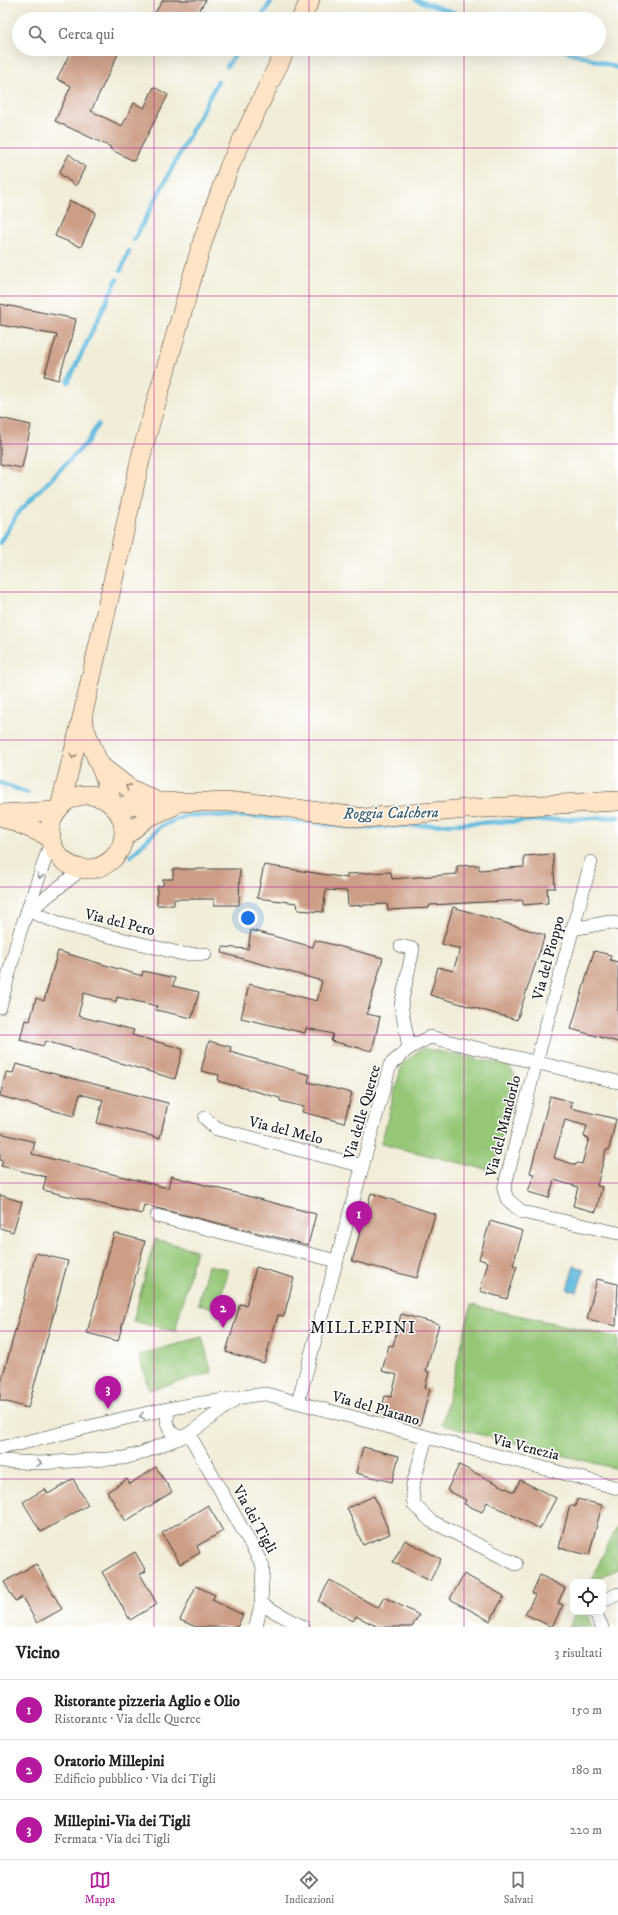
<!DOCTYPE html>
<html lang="it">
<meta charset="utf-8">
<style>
:root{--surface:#fff;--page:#f2f2f2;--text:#202124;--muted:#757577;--line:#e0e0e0;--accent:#b5179e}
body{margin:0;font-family:"IM FELL DW Pica",serif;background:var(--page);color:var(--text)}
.controls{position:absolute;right:12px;bottom:12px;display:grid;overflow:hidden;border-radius:8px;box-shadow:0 4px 16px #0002}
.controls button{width:36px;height:36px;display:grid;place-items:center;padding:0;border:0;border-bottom:1px solid var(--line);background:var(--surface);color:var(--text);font:20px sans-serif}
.you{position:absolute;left:248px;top:918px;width:14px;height:14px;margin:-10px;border:3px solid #fff;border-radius:50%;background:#1a73e8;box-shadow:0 0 0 6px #1a73e833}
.badge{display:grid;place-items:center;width:26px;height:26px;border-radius:50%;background:var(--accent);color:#fff;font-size:13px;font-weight:700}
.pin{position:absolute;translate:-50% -33px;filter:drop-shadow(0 1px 2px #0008)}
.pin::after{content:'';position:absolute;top:21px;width:14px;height:12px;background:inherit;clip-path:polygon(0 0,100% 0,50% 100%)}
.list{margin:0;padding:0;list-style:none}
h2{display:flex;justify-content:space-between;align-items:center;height:52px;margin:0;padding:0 16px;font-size:17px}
h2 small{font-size:13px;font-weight:400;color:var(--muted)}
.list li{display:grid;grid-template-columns:26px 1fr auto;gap:12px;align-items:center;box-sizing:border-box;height:60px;padding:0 16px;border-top:1px solid var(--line)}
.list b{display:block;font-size:15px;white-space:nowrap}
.list p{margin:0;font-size:13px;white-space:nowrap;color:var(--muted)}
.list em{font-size:13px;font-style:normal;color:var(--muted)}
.icon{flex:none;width:22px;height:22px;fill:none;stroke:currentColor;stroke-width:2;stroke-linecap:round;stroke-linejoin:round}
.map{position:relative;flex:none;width:618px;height:1627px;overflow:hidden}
.search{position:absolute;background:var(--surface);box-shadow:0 4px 16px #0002;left:12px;right:12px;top:12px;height:44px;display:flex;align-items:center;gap:10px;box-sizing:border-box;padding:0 14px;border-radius:22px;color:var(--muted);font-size:15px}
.sheet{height:232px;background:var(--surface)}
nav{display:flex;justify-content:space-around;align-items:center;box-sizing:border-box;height:56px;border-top:1px solid var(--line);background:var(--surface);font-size:11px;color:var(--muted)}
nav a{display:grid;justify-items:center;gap:2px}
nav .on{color:var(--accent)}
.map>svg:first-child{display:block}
</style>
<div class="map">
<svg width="618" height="1627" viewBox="0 0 618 1627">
<rect width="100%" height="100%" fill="#fff"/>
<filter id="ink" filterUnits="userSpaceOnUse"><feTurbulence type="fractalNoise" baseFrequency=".025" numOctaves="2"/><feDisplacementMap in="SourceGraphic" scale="8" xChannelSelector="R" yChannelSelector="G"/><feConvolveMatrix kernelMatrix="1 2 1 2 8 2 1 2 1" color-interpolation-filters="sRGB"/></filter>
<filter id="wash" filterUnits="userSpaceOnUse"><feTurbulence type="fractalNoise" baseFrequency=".012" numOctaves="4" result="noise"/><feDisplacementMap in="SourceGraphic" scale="16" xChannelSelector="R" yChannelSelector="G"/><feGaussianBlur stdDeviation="0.9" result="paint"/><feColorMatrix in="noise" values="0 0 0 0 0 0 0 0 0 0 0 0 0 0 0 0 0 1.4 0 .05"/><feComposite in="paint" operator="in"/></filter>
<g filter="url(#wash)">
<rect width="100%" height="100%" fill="#f1edd8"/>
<!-- green -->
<g fill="#95c777" stroke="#58724a">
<polygon points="422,1048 508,1065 518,1079 493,1171 381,1144 402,1064"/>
<polygon points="155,1239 196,1250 175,1331 133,1321"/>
<polygon points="208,1265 228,1269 218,1309 198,1304"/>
<polygon points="471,1305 618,1337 618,1469 442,1425"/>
<polygon points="202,1337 212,1373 149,1390 139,1355"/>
<polygon points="618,1524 618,1569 590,1582"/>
<polygon points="576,1612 586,1612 592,1627 569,1627"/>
</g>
<!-- water -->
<polygon fill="#61bbdf" stroke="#3e6c7e" points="574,1266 584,1269 577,1292 567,1289"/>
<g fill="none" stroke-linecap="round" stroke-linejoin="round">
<!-- stream -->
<g stroke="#61bbdf" stroke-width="4.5">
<polyline points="416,0 472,19"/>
<polyline points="260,19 272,0"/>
<polyline points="561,49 618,68"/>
<polyline points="227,66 239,49"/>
<polyline points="134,240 218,81"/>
<polyline points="121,270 129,251"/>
<polyline points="68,382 117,279"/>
<polyline points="0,543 18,513 88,441 98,424"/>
<polyline points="0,783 28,793"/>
<polyline points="131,856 161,826 188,815 263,817 359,828 618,817"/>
</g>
</g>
<g id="blocks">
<!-- building -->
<g fill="#cd9e86" fill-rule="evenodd">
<polygon points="163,0 206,0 193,19 151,19"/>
<polygon points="72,49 108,49 118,54 91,111 122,126 134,103 144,108 154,87 168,95 134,161 110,149 111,147 55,121 71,86 57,79"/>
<polygon points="69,154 85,167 76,186 59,173"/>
<polygon points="70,201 96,212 81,247 55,236"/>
<polygon points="0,304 76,319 72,338 58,380 44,376 57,335 0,325"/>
<polygon points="0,418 31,425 22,468 0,464"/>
<polygon points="553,854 555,888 547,888 548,903 523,905 523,900 430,905 429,908 388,910 387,904 348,906 347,891 326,890 323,912 298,910 297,903 257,898 264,865 347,878 347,874 391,872 392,879 457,874 457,866 479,865 479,870 524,867 524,856"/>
<polygon points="173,869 240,869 239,905 214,905 214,899 174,899 174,905 157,905 157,886 163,886 163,879 173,879"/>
<polygon points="453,907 545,935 517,1020 430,995 438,967 453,971 460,949 442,944"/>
<polygon points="251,930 313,947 315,940 383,958 367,1014 380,1017 372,1051 331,1041 333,1034 306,1028 305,1033 241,1018 249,984 317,1001 322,981 222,953 223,947 248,949"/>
<polygon points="58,951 142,976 143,971 175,978 173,986 199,992 192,1018 156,1010 157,1006 117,997 116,1002 84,993 78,1016 134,1030 132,1035 183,1049 175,1079 110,1060 110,1059 45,1041 43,1046 20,1040 25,1020 30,1021 36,998 44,1001"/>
<polygon points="594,951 611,955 610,960 618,962 618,1042 571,1029"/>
<polygon points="209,1041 231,1047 230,1052 310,1075 308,1082 352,1093 344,1123 302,1112 304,1107 280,1101 280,1098 218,1081 219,1075 201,1071"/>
<polygon points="16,1064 168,1103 160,1138 97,1123 103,1100 80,1094 74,1116 0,1096 6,1072 13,1073"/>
<path d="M550,1096L572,1102L571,1108L616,1119L609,1150H606L597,1186L602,1187L596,1212L573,1206L578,1187L554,1180L549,1198L528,1192L534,1174L530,1173ZM565,1120L587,1126L584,1137L589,1138L582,1164L577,1163L576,1165L554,1158Z"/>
<polygon points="0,1133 35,1142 32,1154 168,1188 171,1176 316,1214 308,1245 144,1205 142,1214 43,1190 46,1177 1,1166 3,1161 0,1160"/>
<polygon points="371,1193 435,1214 417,1278 352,1261"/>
<polygon points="0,1195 22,1202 13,1232 0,1228"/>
<polygon points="490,1221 523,1231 513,1265 517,1266 507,1299 480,1291 488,1262 479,1259"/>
<polygon points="114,1233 145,1241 118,1341 87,1333"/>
<polygon points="36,1253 68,1261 28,1408 0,1400 0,1387"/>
<polygon points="256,1267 294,1278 284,1316 278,1315 264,1363 226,1352 240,1304 246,1305"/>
<polygon points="597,1279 618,1284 616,1326 587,1319"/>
<polygon points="401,1314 439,1324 426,1371 429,1372 425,1388 430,1389 420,1425 380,1414 385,1396 391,1397 397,1375 382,1371 389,1345 393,1346"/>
<polygon points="363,1447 399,1456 392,1482 356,1473"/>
<polygon points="459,1465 514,1492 520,1480 556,1498 540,1529 487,1502 482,1512 464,1504 466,1500 447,1490"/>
<polygon points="156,1467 172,1492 126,1521 107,1492 127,1479 130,1484"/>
<polygon points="73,1479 88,1505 41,1532 23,1502 45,1489 48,1494"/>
<polygon points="374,1496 390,1534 363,1545 347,1508"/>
<polygon points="577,1499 602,1505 589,1555 559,1548 570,1505 575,1507"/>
<polygon points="208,1505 223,1531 197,1546 200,1553 180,1564 162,1533"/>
<polygon points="405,1540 441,1559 430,1581 393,1562"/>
<polygon points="135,1552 146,1571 140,1574 157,1604 130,1620 102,1572"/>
<polygon points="36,1564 62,1609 37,1623 22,1597 15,1601 4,1582"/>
<polygon points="464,1574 504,1596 490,1621 450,1599"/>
<polygon points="540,1575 565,1588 558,1603 563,1605 552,1627 525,1614 535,1595 532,1593"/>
<polygon points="330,1580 378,1608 384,1597 419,1615 412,1627 378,1627 356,1616 353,1621 318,1601"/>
<polygon points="196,1586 215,1595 212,1600 243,1615 237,1627 196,1627 180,1620"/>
</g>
</g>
</g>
<g filter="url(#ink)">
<use href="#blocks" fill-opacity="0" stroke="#3c3b38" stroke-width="1"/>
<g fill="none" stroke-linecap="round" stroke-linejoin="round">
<defs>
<g id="street">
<polyline points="591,862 536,1063 504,1189 507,1199 522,1212 618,1233"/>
<polyline points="29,911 64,925 183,954 205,954"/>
<polyline points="29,911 82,869"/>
<polyline points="572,929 610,922 618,924"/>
<polyline points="401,946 413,949 401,1005 409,1048"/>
<polyline points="0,1007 19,935 51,842"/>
<polyline points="205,1118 217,1129 363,1166"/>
<polyline points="157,1216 337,1261"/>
<polyline points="298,1402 390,1065 409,1048 430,1037 618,1082"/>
<path d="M170,1409C164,1421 167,1432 180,1438"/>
<polyline points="189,1434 263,1566 261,1604 256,1627"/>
<polyline points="426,1438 412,1488 414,1505 431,1521 516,1564"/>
<path d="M0,1448C74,1432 148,1409 224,1400C238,1398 251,1395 266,1394L618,1488"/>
<polyline points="0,1461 39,1463 124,1458 139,1454 189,1434 236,1399"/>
<polyline points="603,1601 618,1594"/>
<polyline points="261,1604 303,1627"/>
<polyline points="595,1612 602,1627"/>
</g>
<g id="secondary">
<polyline points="301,19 310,0"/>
<path d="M82,718C89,749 107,771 111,803"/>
<polyline points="102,767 129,788 158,802"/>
<circle cx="87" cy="832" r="37"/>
<polyline points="60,807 82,718 143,448 203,240 230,165 286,49"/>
<polyline points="114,807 158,802 245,802 365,818 467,809 618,801"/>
<polyline points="0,814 57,811"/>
<polyline points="3,817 51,837"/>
<polyline points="124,837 148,817 173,806"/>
</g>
</defs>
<!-- street casing -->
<use href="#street" stroke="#3c3b38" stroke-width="14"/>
<!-- secondary casing -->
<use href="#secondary" stroke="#3c3b38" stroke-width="20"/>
<!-- street -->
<use href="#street" stroke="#fff" stroke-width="13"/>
<!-- secondary -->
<use href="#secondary" stroke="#ffe4c6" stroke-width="19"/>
</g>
<!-- one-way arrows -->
<defs><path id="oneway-chevron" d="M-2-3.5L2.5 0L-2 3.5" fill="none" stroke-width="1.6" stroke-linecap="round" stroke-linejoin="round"/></defs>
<g stroke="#998a7a">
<use href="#oneway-chevron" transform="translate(73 756) rotate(104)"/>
<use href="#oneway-chevron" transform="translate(128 787) rotate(-147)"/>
</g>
<g stroke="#999">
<use href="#oneway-chevron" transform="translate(40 876) rotate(109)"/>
<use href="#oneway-chevron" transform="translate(142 1416) rotate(167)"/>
<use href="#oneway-chevron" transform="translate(39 1463) rotate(2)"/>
</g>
</g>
<!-- grid -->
<path fill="none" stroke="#b5179e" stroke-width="1" stroke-opacity="0.55" d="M154,0V19M309,0V19M464,0V19M154,49V1627M309,49V1627M464,49V1627M0,148H618M0,296H618M0,444H618M0,592H618M0,740H618M0,887H618M0,1035H618M0,1183H618M0,1331H618M0,1479H618"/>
<g text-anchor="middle" stroke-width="3" stroke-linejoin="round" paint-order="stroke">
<!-- street labels -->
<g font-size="15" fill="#1c1c1c" stroke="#fff">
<text transform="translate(120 922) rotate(14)" y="5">Via del Pero</text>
<text transform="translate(548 958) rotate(-75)" y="5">Via del Pioppo</text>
<text transform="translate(362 1112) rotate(-74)" y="5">Via delle Querce</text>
<text transform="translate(503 1126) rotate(-76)" y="5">Via del Mandorlo</text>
<text transform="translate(286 1130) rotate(14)" y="5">Via del Melo</text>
<text transform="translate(376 1408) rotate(16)" y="5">Via del Platano</text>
<text transform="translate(526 1447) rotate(14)" y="5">Via Venezia</text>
<text transform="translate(255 1519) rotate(61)" y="5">Via dei Tigli</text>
</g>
<!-- water labels -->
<g font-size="16" font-style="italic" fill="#385c6a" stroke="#fff">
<text transform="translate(391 812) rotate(-1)" y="6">Roggia Calchera</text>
</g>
<!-- quarter labels -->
<g font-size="17" letter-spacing="1" fill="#1c1c1c" stroke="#fff">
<text x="363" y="1333">MILLEPINI</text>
</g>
</g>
</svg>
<div class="controls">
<button><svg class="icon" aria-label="locate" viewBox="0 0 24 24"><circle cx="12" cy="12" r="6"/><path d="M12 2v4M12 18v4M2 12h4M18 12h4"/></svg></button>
</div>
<div class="you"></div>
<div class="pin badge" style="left:359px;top:1234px">1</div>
<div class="pin badge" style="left:223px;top:1328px">2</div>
<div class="pin badge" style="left:108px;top:1409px">3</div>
<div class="search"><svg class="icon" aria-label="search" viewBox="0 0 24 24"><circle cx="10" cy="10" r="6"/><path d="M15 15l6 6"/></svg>Cerca qui</div>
</div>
<section class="sheet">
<h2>Vicino<small>3 risultati</small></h2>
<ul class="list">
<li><span class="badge">1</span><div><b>Ristorante pizzeria Aglio e Olio</b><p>Ristorante · Via delle Querce</p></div><em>150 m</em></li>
<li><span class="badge">2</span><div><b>Oratorio Millepini</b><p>Edificio pubblico · Via dei Tigli</p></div><em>180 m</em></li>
<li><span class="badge">3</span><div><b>Millepini-Via dei Tigli</b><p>Fermata · Via dei Tigli</p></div><em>220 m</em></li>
</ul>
</section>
<nav>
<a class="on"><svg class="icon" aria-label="map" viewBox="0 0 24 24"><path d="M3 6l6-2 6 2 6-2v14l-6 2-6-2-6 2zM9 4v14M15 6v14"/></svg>Mappa</a>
<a><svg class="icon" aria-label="directions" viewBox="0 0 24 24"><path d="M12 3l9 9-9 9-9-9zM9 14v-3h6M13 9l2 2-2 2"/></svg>Indicazioni</a>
<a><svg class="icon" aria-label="saved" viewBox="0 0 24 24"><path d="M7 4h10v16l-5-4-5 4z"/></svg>Salvati</a>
</nav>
